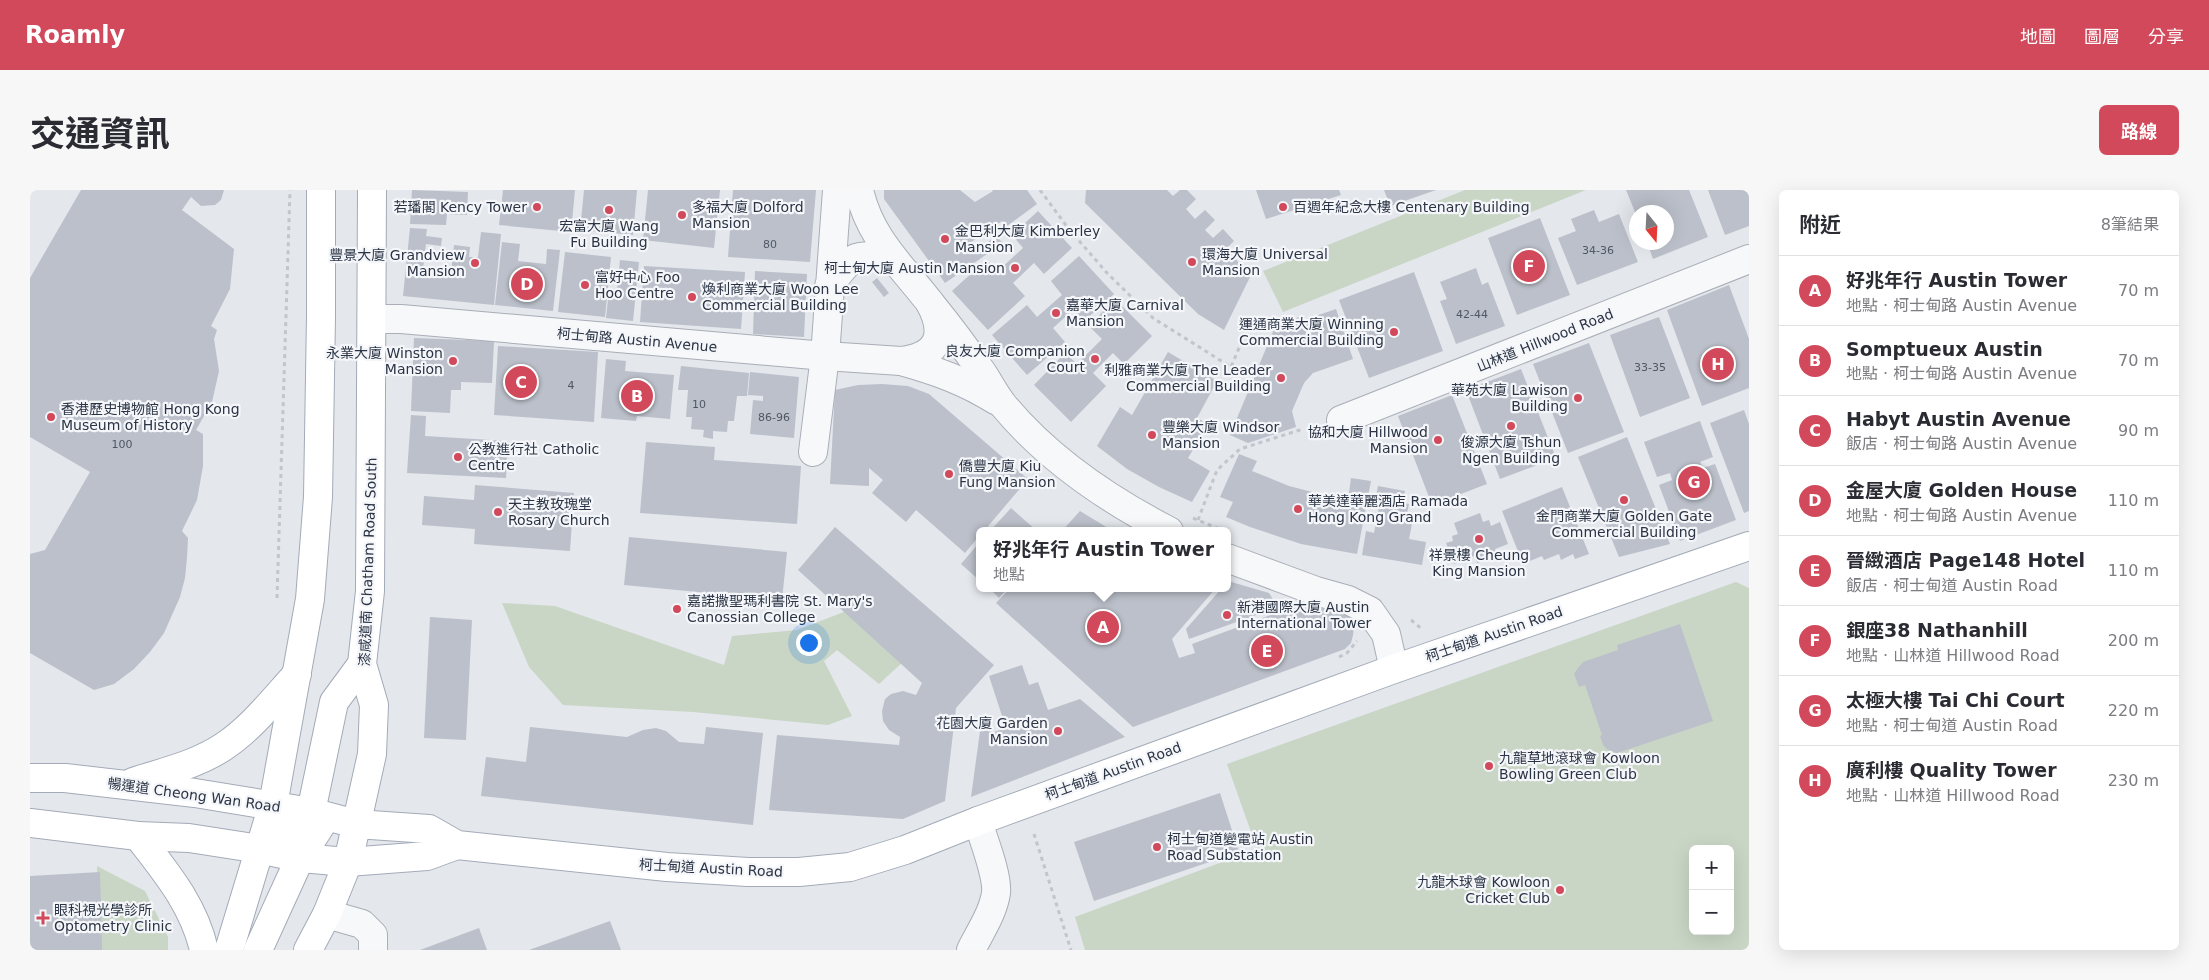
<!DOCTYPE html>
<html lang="zh-TW">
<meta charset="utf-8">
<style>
:root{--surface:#fff;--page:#f7f7f7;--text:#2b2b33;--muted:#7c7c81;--line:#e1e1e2;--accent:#d1495b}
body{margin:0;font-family:"DejaVu Sans","Noto Sans TC",sans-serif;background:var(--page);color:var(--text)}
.controls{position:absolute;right:15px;bottom:15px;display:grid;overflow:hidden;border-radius:8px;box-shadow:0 5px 20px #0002}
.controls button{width:45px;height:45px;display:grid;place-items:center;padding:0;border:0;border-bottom:1px solid var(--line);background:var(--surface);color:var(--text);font:25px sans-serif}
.compass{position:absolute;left:1599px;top:15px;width:45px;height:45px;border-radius:50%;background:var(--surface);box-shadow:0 5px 20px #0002;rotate:162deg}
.you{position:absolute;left:778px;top:452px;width:18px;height:18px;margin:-12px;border:4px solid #fff;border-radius:50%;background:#1a73e8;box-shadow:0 0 0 8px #1a73e833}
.badge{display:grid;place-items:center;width:32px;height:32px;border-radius:50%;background:var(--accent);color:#fff;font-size:16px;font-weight:700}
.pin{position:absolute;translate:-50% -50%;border:2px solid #fff;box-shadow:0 1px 5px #0006}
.popup{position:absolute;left:946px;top:337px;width:255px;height:65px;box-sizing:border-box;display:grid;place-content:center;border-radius:8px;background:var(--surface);filter:drop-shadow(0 1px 4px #0005);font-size:16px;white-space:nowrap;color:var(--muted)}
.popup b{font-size:19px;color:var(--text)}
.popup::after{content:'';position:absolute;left:50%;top:100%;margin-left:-10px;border:10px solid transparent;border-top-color:var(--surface)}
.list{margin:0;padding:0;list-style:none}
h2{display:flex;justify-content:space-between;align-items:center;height:65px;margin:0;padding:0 20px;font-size:21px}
h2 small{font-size:16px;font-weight:400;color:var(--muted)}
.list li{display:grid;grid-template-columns:32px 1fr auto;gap:15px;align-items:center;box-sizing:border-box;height:70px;padding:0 20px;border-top:1px solid var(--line)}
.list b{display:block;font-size:19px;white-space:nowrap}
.list p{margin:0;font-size:16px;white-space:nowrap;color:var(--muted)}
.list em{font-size:16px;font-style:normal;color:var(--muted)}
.map{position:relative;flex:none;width:1719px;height:760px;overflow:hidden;border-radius:8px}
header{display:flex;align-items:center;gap:30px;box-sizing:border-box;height:70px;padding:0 25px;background:var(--accent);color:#fff}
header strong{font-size:24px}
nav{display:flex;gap:28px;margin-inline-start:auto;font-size:18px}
.intro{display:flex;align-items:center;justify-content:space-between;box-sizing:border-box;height:120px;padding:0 30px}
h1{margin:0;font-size:35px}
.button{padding:12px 22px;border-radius:8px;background:var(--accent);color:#fff;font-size:18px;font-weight:700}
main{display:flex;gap:30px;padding:0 30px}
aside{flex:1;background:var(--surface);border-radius:8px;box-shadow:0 5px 20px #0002}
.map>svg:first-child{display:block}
</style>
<header>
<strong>Roamly</strong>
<nav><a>地圖</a><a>圖層</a><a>分享</a></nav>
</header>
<div class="intro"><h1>交通資訊</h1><a class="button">路線</a></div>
<main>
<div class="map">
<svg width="1719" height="760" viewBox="0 0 1719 760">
<rect width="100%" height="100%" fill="#e4e7ec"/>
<!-- green -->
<g fill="#c9d6c5" fill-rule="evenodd">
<polygon points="1435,0 1556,0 1253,122 1233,81"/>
<path d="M1706,392L1719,398V760H1055L1045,727L1227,659L1197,574ZM1663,659H1700V741H1663Z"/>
<polygon points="472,413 525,416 694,475 702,446 767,440 832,415 887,459 849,494 807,460 794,471 822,526 798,535 663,522 533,515 499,477"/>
<polygon points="67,676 115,701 138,747 138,760 70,760"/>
</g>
<!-- building -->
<g fill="#bbc0ca">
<polygon points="51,0 194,0 191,10 185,15 171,16 161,7 152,20 204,59 200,99 181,136 187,140 184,149 189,181 182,212 166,240 173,244 173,276 167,310 152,341 158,348 157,368 155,388 150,407 134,443 120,462 104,479 84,494 64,500 0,463 0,364 15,360 60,282 0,247 0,88"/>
<polygon points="382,0 438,2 437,25 417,24 416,35 380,34"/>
<polygon points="473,0 545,0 541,42 469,35"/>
<polygon points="554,0 607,0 603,45 550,40"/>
<polygon points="618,0 690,0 684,58 613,50"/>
<polygon points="703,0 786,0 780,72 698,67"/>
<polygon points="854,0 930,0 945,12 963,1 962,0 997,0 1007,14 977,36 972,31 937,55 943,63 966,46 973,53 915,93 854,9"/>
<polygon points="1056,0 1137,0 1143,6 1150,0 1157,0 1166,9 1156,19 1165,29 1175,20 1185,30 1175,40 1183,48 1193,39 1204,51 1197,58 1220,87 1194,140 1168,124 1055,13"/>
<polygon points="1226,0 1309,0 1311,5 1236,29"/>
<polygon points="1354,0 1406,0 1360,16"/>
<polygon points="1596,0 1659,0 1678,47 1623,69 1617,52 1636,52 1636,22 1605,22"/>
<polygon points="1678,0 1719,0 1719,36 1695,45"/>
<polygon points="1564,20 1569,32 1589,24 1608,72 1547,95 1528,48 1546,41 1541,29"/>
<polygon points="1008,21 1042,58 1014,84 1004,73 983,93 995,106 958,140 922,101 956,70 967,82 993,58 982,45"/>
<polygon points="1510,28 1540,105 1487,125 1458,48"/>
<polygon points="380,38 397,39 396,46 412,48 411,56 396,54 393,79 421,82 424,55 440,57 439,67 448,67 451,42 471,44 464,115 373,106"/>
<polygon points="472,52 490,54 488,71 516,74 517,59 530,60 523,121 465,115"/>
<polygon points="535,62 581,67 575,127 528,122"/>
<polygon points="1049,66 1084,104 1054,131 1044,119 1023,138 1035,152 997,185 962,145 997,115 1007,127 1032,105 1021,91"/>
<polygon points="590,70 609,72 603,131 576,128 579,100 587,101"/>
<polygon points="614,76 715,82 711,139 610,132"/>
<polygon points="1446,78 1452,95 1458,92 1475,136 1426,154 1410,111 1417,109 1410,92"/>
<polygon points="725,81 777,84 774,147 723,144"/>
<polygon points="1384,82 1413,161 1339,188 1309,110"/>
<polygon points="847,88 859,103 854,107 842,92"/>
<polygon points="1699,95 1719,149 1719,198 1672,216 1637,120"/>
<polygon points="1085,109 1122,146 1094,174 1083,163 1063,183 1076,196 1041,232 1004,195 1035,163 1047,174 1072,149 1059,136"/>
<polygon points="1306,119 1323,169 1283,183 1274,193 1262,221 1266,237 1218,253 1200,245 1247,132 1250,141 1263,137 1260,130 1273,126 1274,130"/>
<polygon points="1629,127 1660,208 1610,227 1580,145"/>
<polygon points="384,148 464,151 462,193 431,192 431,200 421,200 420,223 381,221"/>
<polygon points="1559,153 1594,242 1538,263 1503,174"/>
<polygon points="468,156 568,162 564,232 464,225"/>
<polygon points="1138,162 1187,191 1167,228 1178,234 1158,268 1180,281 1162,312 1129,297 1097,279 1067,256 1090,217 1102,225"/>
<polygon points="576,169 596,171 595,181 644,185 640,229 607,226 606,231 571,228"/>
<polygon points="651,176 719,183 717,206 707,206 704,231 698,231 697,242 683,241 683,249 673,247 674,240 661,239 662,227 656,227 658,200 648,200"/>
<polygon points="1491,179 1526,268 1470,289 1436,200"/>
<polygon points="720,182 769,187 764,248 720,244 723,210 733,211 733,206 718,205"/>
<polygon points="852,194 878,196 899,204 998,289 954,341 949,341 949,346 935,363 886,320 876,332 842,303 853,290 839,278 839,296 800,294 805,200 828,195"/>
<polygon points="1422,205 1457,294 1402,315 1368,226"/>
<polygon points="1714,220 1719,234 1719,321 1714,323 1680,233"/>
<polygon points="381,225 396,226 395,246 478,251 476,288 377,283"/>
<polygon points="1670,231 1683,267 1670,272 1673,278 1685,274 1706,330 1650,351 1629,295 1642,290 1640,283 1627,287 1614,252"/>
<polygon points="1597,247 1640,354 1589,367 1548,267"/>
<polygon points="616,252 685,257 684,270 771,276 767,334 610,323"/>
<polygon points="1209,264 1227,271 1222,281 1259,296 1298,306 1318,310 1321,288 1341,291 1327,364 1271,354 1220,337 1196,327 1203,312 1190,307"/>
<polygon points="445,295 544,303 540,361 444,354 445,339 392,335 394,306 444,310"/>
<polygon points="1348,296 1375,301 1373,313 1379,314 1377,323 1384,324 1379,349 1396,352 1392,375 1332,365 1336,341 1344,343 1349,317 1344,316"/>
<polygon points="1532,297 1559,364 1545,369 1543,364 1531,370 1529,364 1514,370 1512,366 1493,374 1472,321"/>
<polygon points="981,318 1007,341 960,341"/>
<polygon points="1050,321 1073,335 1083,341 1032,341"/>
<polygon points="1450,323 1453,332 1459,330 1461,336 1470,332 1478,354 1465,359 1467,366 1447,373 1445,366 1424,374 1416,353 1423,351 1422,346 1428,344 1424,333"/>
<polygon points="805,337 964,475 926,518 915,611 873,629 739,620 747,545 869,555 870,547 859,540 853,531 852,521 855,509 861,504 873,501 886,505 892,493 768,380"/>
<polygon points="599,347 757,362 752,410 594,395"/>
<polygon points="949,353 949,390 931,374"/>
<polygon points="1198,391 1239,403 1244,411 1243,416 1240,420 1159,449 1156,439 1192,398 1197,398"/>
<polygon points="959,398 978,398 969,408"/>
<polygon points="980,398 1186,398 1142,449 1149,468 1165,463 1162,454 1273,413 1318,426 1324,439 1323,445 1321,453 1315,459 1103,537 966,413"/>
<polygon points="400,427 442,430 436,550 394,548"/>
<polygon points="1650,434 1683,531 1587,563 1579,561 1573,555 1570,546 1572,545 1555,495 1549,497 1544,484 1548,478 1553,472 1588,460 1587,455"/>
<polygon points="992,475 999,495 1008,492 1018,520 1050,509 1095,547 941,607 951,534 962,535 961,543 976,538 959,486"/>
<polygon points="500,537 597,547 613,540 626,538 636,541 649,552 674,554 676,537 733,543 723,635 451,606 456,567 496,572"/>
<polygon points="1190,603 1209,662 1064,711 1044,652"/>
<polygon points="70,682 72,760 0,760 0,686"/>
<polygon points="580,731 591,760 499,760"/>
<polygon points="449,738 457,760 390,760"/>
</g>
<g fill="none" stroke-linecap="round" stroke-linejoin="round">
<defs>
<g id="minor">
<path d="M829,0C840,49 872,76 901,114C918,135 934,156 949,178C958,190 964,204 974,216C1019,270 1077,309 1139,341"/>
<path d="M799,96C824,63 825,62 865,71"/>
<path d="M343,129H371L795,166L871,171C909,166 917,145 900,113"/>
<path d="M871,171C907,181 935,191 967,211"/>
<polyline points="1311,230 1719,69"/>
<polyline points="783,262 795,166 807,0"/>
<polyline points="1197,368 1286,401 1318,410 1340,421 1356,444 1364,479"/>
<polyline points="297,724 332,734 343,745 343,760"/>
<path d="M941,760C950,742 963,723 966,703C968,685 953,649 948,631"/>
</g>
<g id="major">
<polyline points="0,588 35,588 165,603 281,622 326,634 399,639 427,655 637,677 718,682 769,682 820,677 875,660 948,631 1364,479 1719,356"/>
<path d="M103,592C133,582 166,575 193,557C222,538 244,509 267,484"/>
<polyline points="0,633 108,646 159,648 230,659 270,668 318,672 397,666 427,655"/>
<path d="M108,646C135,681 164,715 174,760"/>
<polyline points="230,659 254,645 281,622 304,512 332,474"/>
<polyline points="199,760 243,615 280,409 288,307 291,126 291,0"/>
<polyline points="228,760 270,668 296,627"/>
<polyline points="278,760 297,724 318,672 342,564 344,515 332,474 340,401 342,0"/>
</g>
</defs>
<!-- minor casing -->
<use href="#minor" stroke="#a9aeb7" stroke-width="30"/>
<!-- major casing -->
<use href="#major" stroke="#a3abb8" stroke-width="30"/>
<!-- path -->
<g stroke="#c2c5cb" stroke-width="3" stroke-dasharray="4 4" stroke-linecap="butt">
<polyline points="1010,0 1038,38 1077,83 1123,128 1201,177 1214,146"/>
<polyline points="1163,328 1194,341"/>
<polyline points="1168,330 1187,280 1210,259 1273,239"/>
<polyline points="247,408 260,0"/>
<polyline points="1381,430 1392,439"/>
<polyline points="1309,467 1317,463 1327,451"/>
<polyline points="1004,644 1041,760"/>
</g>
<!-- minor -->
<use href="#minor" stroke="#f7f8fa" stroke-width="28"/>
<!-- major -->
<use href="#major" stroke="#fff" stroke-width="28"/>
</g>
<!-- markers -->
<g fill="#d1495b" stroke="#f4f6f9" stroke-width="2">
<circle cx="507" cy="17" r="5"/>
<circle cx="1253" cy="17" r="5"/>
<circle cx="579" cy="20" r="5"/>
<circle cx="652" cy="25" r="5"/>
<circle cx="915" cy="49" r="5"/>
<circle cx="1162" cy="72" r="5"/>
<circle cx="445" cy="73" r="5"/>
<circle cx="985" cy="78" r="5"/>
<circle cx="555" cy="95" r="5"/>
<circle cx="662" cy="107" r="5"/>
<circle cx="1026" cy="123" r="5"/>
<circle cx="1364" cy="142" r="5"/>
<circle cx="1065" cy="169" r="5"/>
<circle cx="423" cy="171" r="5"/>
<circle cx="1251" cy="188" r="5"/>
<circle cx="1548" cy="208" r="5"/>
<circle cx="21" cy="227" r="5"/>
<circle cx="1481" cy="236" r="5"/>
<circle cx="1122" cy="245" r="5"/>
<circle cx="1408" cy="250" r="5"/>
<circle cx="428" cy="267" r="5"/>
<circle cx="919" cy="284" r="5"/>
<circle cx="1594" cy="310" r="5"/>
<circle cx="1268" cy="319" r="5"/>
<circle cx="468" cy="322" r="5"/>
<circle cx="1449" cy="349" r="5"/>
<circle cx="647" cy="419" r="5"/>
<circle cx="1197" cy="425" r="5"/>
<circle cx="1028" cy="541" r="5"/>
<circle cx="1459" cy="576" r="5"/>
<circle cx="1127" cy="657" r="5"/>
<circle cx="1530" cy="700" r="5"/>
<path d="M10.5 720.5h5v5h5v5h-5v5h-5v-5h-5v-5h5z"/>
</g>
<g text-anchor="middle" stroke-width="4.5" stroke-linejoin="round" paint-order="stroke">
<!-- number labels -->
<g font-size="11" fill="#4f5766">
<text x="740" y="58">80</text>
<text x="1568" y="64">34-36</text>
<text x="1442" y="128">42-44</text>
<text x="1620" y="181">33-35</text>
<text x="541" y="199">4</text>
<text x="669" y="218">10</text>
<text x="744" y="231">86-96</text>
<text x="92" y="258">100</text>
</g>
<!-- poi labels -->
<g font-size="14" fill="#2b3445" stroke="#f4f6f9" text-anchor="start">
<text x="497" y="22" text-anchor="end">若璠閣 Kency Tower</text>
<text x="662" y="22">多福大廈 Dolford<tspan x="662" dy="16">Mansion</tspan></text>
<text x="1263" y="22">百週年紀念大樓 Centenary Building</text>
<text x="579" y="41" text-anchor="middle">宏富大廈 Wang<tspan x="579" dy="16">Fu Building</tspan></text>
<text x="925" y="46">金巴利大廈 Kimberley<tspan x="925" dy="16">Mansion</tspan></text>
<text x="1172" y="69">環海大廈 Universal<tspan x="1172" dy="16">Mansion</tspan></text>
<text x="435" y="70" text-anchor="end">豐景大廈 Grandview<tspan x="435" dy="16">Mansion</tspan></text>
<text x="975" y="83" text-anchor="end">柯士甸大廈 Austin Mansion</text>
<text x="565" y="92">富好中心 Foo<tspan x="565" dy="16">Hoo Centre</tspan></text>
<text x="672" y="104">煥利商業大廈 Woon Lee<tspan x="672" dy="16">Commercial Building</tspan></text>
<text x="1036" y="120">嘉華大廈 Carnival<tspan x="1036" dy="16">Mansion</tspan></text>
<text x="1354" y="139" text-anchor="end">運通商業大廈 Winning<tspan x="1354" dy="16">Commercial Building</tspan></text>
<text x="1055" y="166" text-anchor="end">良友大廈 Companion<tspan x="1055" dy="16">Court</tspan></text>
<text x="413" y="168" text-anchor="end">永業大廈 Winston<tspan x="413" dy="16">Mansion</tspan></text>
<text x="1241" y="185" text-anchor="end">利雅商業大廈 The Leader<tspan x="1241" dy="16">Commercial Building</tspan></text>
<text x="1538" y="205" text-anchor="end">華苑大廈 Lawison<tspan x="1538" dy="16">Building</tspan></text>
<text x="31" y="224">香港歷史博物館 Hong Kong<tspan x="31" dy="16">Museum of History</tspan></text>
<text x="1132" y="242">豐樂大廈 Windsor<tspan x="1132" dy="16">Mansion</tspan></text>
<text x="1398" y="247" text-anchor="end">協和大廈 Hillwood<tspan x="1398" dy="16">Mansion</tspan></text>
<text x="1481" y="257" text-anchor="middle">俊源大廈 Tshun<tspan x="1481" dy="16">Ngen Building</tspan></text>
<text x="438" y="264">公教進行社 Catholic<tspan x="438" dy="16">Centre</tspan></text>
<text x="929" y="281">僑豐大廈 Kiu<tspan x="929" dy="16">Fung Mansion</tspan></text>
<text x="1278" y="316">華美達華麗酒店 Ramada<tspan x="1278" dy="16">Hong Kong Grand</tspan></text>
<text x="478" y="319">天主教玫瑰堂<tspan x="478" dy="16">Rosary Church</tspan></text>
<text x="1594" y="331" text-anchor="middle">金門商業大廈 Golden Gate<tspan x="1594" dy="16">Commercial Building</tspan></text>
<text x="1449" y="370" text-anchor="middle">祥景樓 Cheung<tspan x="1449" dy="16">King Mansion</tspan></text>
<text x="657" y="416">嘉諾撒聖瑪利書院 St. Mary's<tspan x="657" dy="16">Canossian College</tspan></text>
<text x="1207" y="422">新港國際大廈 Austin<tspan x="1207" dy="16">International Tower</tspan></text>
<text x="1018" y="538" text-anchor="end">花園大廈 Garden<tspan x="1018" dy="16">Mansion</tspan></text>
<text x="1469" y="573">九龍草地滾球會 Kowloon<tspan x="1469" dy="16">Bowling Green Club</tspan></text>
<text x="1137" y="654">柯士甸道變電站 Austin<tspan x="1137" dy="16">Road Substation</tspan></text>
<text x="1520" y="697" text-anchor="end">九龍木球會 Kowloon<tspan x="1520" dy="16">Cricket Club</tspan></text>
<text x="24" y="725">眼科視光學診所<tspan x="24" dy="16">Optometry Clinic</tspan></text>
</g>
<!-- street labels -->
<g font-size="14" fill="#2b3445" stroke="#f4f6f9">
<text transform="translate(607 150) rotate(5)" y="5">柯士甸路 Austin Avenue</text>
<text transform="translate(1515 150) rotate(-22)" y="5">山林道 Hillwood Road</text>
<text transform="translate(338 372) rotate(-88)" y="5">漆咸道南 Chatham Road South</text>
<text transform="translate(1464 444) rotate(-19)" y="5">柯士甸道 Austin Road</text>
<text transform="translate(1083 581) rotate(-20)" y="5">柯士甸道 Austin Road</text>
<text transform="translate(164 605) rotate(8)" y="5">暢運道 Cheong Wan Road</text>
<text transform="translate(681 678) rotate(3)" y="5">柯士甸道 Austin Road</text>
</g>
</g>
</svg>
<div class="controls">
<button>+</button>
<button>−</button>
</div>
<svg class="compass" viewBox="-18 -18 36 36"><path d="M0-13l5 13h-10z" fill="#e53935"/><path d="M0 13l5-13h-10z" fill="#7c7c81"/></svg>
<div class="you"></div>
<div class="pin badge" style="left:1073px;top:437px">A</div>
<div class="popup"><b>好兆年行 Austin Tower</b>地點</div>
<div class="pin badge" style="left:607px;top:206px">B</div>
<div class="pin badge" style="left:491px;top:192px">C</div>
<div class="pin badge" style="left:497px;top:94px">D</div>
<div class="pin badge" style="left:1237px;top:461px">E</div>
<div class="pin badge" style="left:1499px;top:76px">F</div>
<div class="pin badge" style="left:1664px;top:292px">G</div>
<div class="pin badge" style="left:1688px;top:174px">H</div>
</div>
<aside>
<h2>附近<small>8筆結果</small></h2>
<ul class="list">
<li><span class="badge">A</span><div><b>好兆年行 Austin Tower</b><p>地點 · 柯士甸路 Austin Avenue</p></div><em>70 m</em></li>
<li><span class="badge">B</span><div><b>Somptueux Austin</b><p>地點 · 柯士甸路 Austin Avenue</p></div><em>70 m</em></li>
<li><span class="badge">C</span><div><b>Habyt Austin Avenue</b><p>飯店 · 柯士甸路 Austin Avenue</p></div><em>90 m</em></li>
<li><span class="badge">D</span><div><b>金屋大廈 Golden House</b><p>地點 · 柯士甸路 Austin Avenue</p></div><em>110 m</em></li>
<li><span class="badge">E</span><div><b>晉緻酒店 Page148 Hotel</b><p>飯店 · 柯士甸道 Austin Road</p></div><em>110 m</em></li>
<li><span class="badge">F</span><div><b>銀座38 Nathanhill</b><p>地點 · 山林道 Hillwood Road</p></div><em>200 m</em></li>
<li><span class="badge">G</span><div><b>太極大樓 Tai Chi Court</b><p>地點 · 柯士甸道 Austin Road</p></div><em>220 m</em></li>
<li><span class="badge">H</span><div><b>廣利樓 Quality Tower</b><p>地點 · 山林道 Hillwood Road</p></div><em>230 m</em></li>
</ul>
</aside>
</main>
